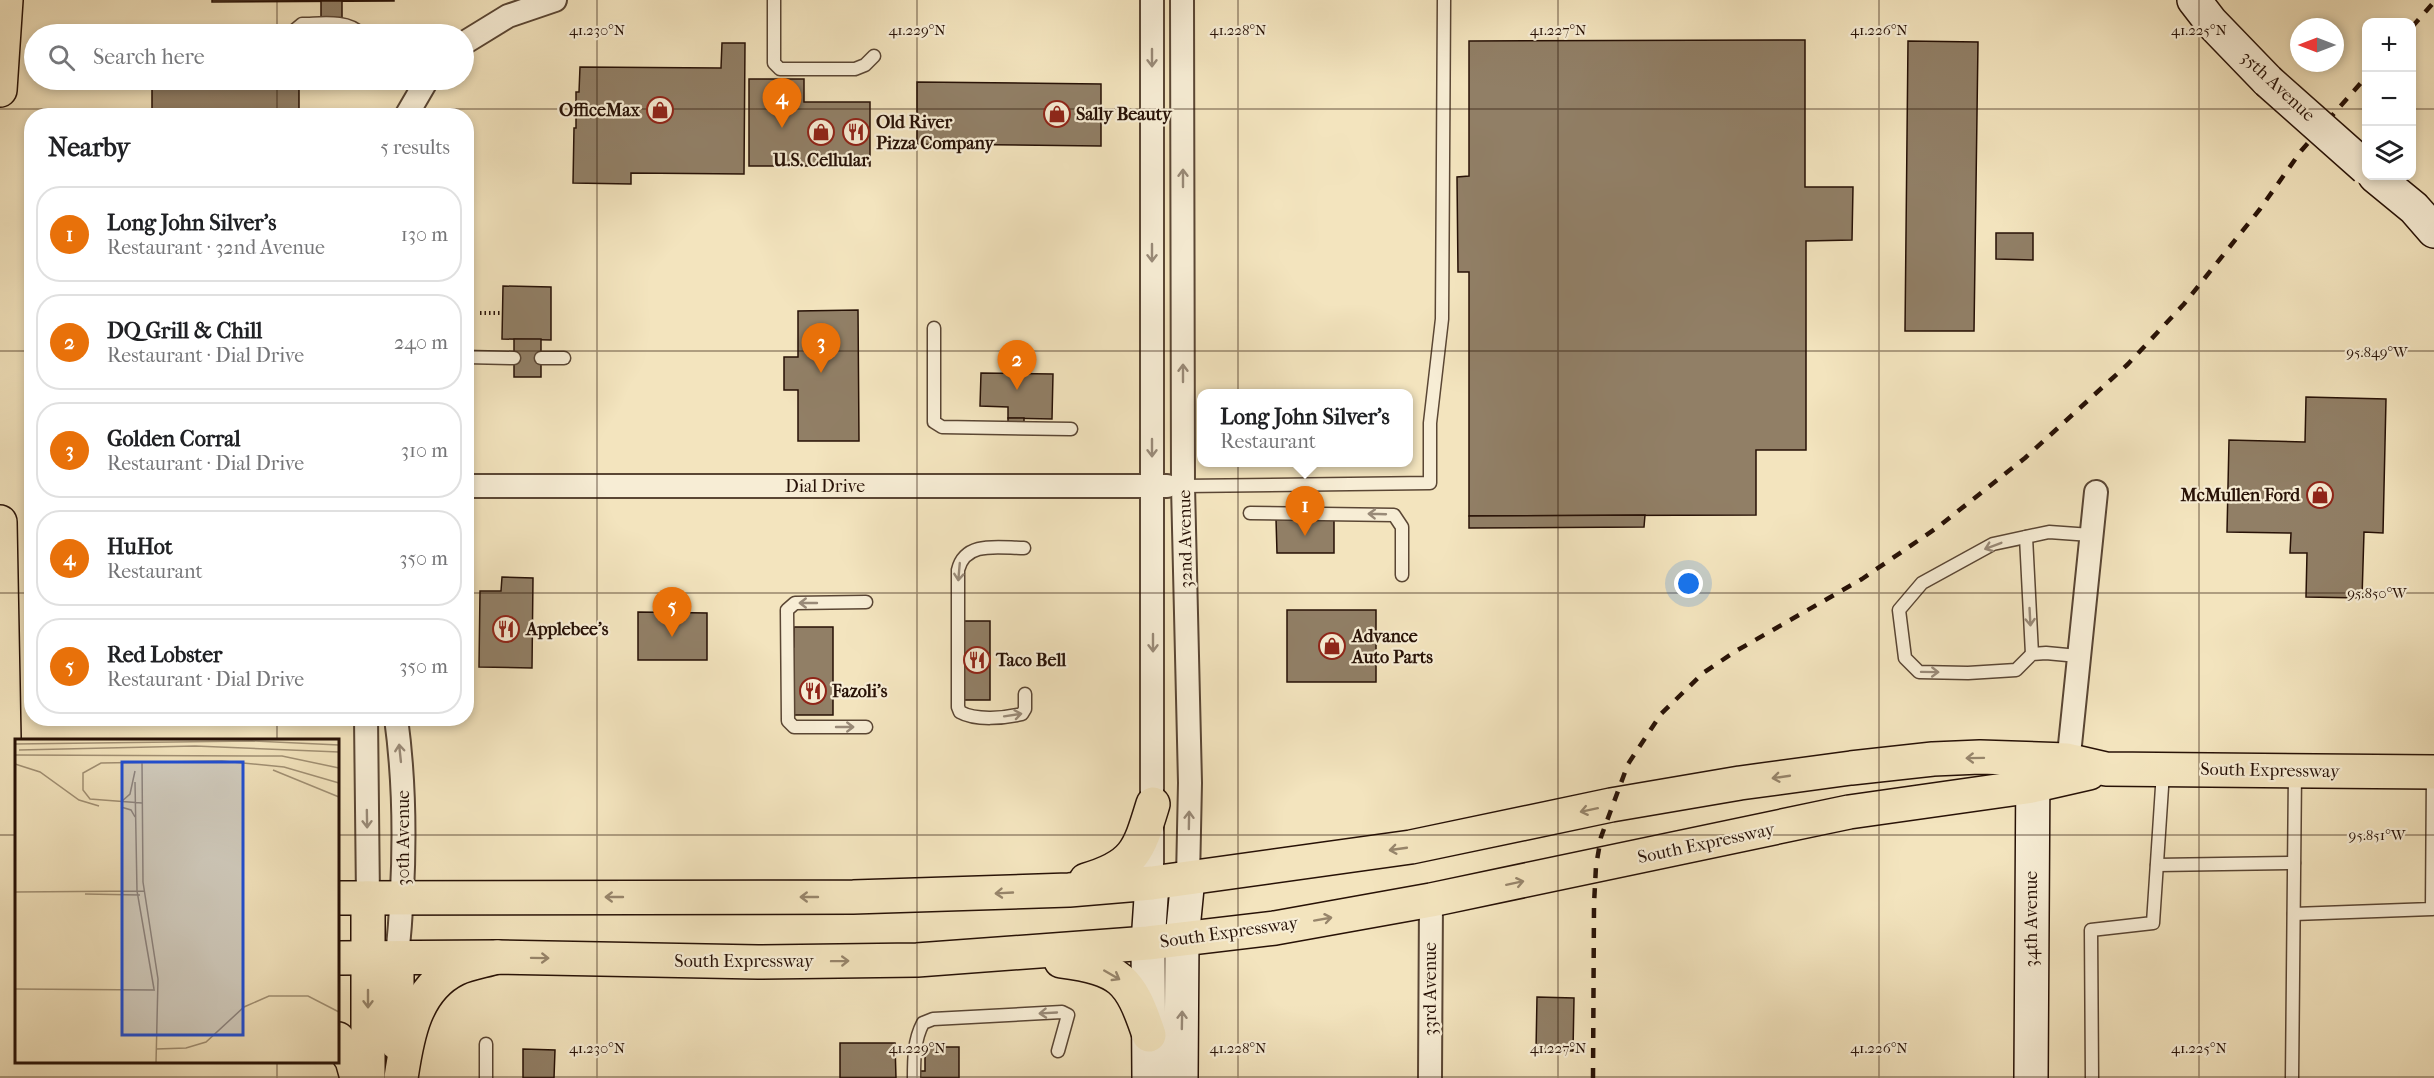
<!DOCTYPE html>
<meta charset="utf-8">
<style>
:root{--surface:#fff;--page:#f6f6f6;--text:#202124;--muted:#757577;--line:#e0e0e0;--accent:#8f2418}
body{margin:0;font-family:"IM FELL French Canon",serif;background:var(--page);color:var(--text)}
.controls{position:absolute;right:18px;top:18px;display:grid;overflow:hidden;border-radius:12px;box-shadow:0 3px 9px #0003}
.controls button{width:54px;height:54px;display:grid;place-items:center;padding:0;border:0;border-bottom:2px solid var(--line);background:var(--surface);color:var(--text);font:30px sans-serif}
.compass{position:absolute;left:2290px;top:18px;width:54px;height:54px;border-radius:50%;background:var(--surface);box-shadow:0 3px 9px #0003;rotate:270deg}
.you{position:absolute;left:1689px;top:584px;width:21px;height:21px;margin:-15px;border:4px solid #fff;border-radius:50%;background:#1a73e8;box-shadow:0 0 0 9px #1a73e833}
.badge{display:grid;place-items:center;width:39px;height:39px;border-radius:50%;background:var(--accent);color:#fff;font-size:20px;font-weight:700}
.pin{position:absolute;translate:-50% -50px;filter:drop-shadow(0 2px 3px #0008)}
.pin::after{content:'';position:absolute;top:32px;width:21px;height:18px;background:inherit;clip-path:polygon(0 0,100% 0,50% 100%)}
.popup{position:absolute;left:1197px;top:389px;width:216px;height:78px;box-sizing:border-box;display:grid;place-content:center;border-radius:12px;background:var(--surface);filter:drop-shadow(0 2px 4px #0005);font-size:20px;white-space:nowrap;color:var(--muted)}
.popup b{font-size:22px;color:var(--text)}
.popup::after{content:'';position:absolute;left:50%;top:100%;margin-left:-12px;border:12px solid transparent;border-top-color:var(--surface)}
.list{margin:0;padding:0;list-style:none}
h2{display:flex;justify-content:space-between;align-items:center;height:78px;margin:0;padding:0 24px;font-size:26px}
h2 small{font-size:20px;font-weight:400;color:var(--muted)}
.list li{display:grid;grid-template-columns:39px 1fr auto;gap:18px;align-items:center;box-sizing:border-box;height:96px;margin:0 12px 12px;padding:0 12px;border:2px solid var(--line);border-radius:24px}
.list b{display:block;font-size:22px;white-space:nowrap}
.list p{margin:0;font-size:20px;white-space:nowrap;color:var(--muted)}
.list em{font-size:20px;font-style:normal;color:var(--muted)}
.icon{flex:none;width:33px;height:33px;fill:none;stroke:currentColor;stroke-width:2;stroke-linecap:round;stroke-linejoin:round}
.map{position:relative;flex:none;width:2434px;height:1078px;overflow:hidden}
.search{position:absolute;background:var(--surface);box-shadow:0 3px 9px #0003;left:24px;top:24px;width:450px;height:66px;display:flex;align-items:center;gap:15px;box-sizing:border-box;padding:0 21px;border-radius:33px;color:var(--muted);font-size:22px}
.panel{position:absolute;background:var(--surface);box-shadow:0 3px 9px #0003;left:24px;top:108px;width:450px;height:618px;border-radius:24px}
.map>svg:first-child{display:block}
</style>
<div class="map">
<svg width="2434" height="1078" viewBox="0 0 2434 1078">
<rect width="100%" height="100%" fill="#f3e4be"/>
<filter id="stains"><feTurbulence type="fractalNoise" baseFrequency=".00333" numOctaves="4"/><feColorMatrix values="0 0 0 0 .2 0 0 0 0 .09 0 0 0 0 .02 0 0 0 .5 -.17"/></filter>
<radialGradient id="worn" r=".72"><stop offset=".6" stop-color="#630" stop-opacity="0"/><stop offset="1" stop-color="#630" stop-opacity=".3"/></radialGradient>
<!-- building -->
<g fill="#917f66" stroke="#271106" stroke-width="1.5">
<polygon points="212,0 394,0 394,1 212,2"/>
<rect x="321" y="1" width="21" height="23"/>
<polygon points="1805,40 1805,187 1853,187 1852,240 1806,241 1806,450 1756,450 1756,515 1469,516 1469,272 1458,272 1457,177 1469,176 1469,41"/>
<polygon points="1908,41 1978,42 1974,331 1905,331"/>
<polygon points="722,43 745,43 744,174 631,173 631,184 573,183 574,128 576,128 576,92 579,92 580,67 721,68"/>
<polygon points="749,79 804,79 804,102 870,102 870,166 749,166"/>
<polygon points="917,82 1101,84 1101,146 917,144"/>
<rect x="152" y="84" width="147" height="32"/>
<polygon points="1996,233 2033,233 2033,260 1996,259"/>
<polygon points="503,286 551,287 551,340 502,339"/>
<polygon points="858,310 859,441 798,441 798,390 784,390 784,357 798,357 798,311"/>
<rect x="514" y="339" width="27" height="38"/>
<polygon points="981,373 1053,374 1052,419 1008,418 1008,407 980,406"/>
<polygon points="2306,397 2386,399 2383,533 2364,532 2362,598 2306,597 2307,553 2290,553 2291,533 2227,532 2229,440 2305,442"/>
<rect x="1008" y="418" width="16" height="10"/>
<polygon points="1645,515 1644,527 1469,528 1469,516"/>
<polygon points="1276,519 1334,519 1334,553 1277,553"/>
<polygon points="502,577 533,578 532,668 479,667 480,591 501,591"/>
<rect x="1287" y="610" width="89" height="72"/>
<polygon points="638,612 707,613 707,660 638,660"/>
<rect x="964" y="621" width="26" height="79"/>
<polygon points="794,627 833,627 833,715 794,715 794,667 788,667 788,647 794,647"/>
<polygon points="1537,997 1574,998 1573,1051 1536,1050"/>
<polygon points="840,1043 895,1043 896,1078 840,1078"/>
<polygon points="925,1047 959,1047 959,1078 919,1078 919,1071 925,1071"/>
<polygon points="523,1049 555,1050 554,1078 523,1078"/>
</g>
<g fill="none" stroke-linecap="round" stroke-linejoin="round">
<defs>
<g id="lane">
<polyline points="774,0 774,63 780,69 855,69 865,65 874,56"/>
<path d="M290,34L302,24C320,24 347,19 361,34"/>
<polyline points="934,328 934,422 942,427 1071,429"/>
<polyline points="466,357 514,358"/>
<polyline points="541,358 564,358"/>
<polyline points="1183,486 1430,483 1430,423 1442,319 1444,0"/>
<polyline points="1250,513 1394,515 1402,527 1402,575"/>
<polyline points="2026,537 2032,654"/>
<path d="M1024,548C1000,548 965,540 958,570V707L960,712C976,721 1005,718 1022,714L1025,709V694"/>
<polyline points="2078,656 2046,653 2032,654 2016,670 1968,673 1919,672 1905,658 1899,610 1922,583 1993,544 2049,532 2091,535"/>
<polyline points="866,727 794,727 788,721 787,610 795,603 866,602"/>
<polyline points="2157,865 2294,863"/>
<polyline points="2294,914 2432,909 2433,773"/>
<polyline points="486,1044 486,1078"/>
<path d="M914,1078C914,1058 914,1040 923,1023L933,1019L1062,1012L1068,1015L1058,1051"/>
<polyline points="2092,1078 2091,930 2153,923 2163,772"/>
<polyline points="2292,1078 2295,772"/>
</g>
<g id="street">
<polyline points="1152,0 1152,883"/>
<polyline points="1182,0 1183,486 1190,783 1188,878"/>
<polyline points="464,43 508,16 555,0"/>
<polyline points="406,116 427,80"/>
<polyline points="466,486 1167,486"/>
<polyline points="366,718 368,898"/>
<path d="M396,718C407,798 405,878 397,958"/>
<polyline points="2067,774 2096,492"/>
<polyline points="1430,1078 1431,900"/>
</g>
<g id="secondary">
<polyline points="2194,0 2211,22 2268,81"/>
<polyline points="2375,176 2414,208 2434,231"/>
<polyline points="1149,1078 1148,943 1152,883"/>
<polyline points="1181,1078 1182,939 1188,878"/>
<polyline points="2031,1078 2033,760"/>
</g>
<g id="primary">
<path d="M1086,880C1135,866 1139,850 1153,804"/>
<polyline points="338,898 853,897 1069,890 1152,883 1411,847 1611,805 1740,783 1851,768 1933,759 1980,757 2067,760 2106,769 2434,772"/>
<polyline points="338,958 497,957 758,962 917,960 1148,943 1275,928 1431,900 1849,812 2032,786 2089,773"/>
<path d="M1061,961C1120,969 1130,978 1149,1035"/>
</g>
<g id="highway">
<polyline points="0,90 6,0"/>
<polyline points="0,522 5,793"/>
<polyline points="368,898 368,1078"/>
<polyline points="338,1039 352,1060 357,1078"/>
<polyline points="397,1043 397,958"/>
<path d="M401,1078C407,1037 415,989 456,969C468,963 484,961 497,957"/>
</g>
</defs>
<!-- lane casing -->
<use href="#lane" stroke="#5a4634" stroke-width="15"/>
<!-- street casing -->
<use href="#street" stroke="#5a4634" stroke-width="26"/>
<!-- secondary casing -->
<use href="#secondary" stroke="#271106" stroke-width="36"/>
<!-- primary casing -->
<use href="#primary" stroke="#271106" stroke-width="36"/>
<!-- highway casing -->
<use href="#highway" stroke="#271106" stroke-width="36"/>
<!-- path -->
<polyline stroke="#271106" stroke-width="4" stroke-dasharray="1.5 3" stroke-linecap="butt" points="480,313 502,313"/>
<!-- lane -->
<use href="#lane" stroke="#f7edd5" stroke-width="12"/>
<!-- street -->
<use href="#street" stroke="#f7edd5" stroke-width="22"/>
<!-- secondary -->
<use href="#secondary" stroke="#f7edd5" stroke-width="33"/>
<!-- primary -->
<use href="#primary" stroke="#f3e4be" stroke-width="33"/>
<!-- highway -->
<use href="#highway" stroke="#f3e4be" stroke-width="33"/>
<!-- rail -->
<g stroke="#271106" stroke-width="4.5" stroke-dasharray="10 10" stroke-linecap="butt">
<polyline points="2412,27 2434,2"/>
<polyline points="1593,1078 1594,904 1596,866 1601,837 1628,764 1661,714 1703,673 1736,651 1862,579 1938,527 2025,458 2128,364 2184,304 2260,209 2301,151 2366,77"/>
</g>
<defs>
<polyline id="secondary-bridge" points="2268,81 2366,168"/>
<polyline id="highway-bridge" points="5,793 12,1063"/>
</defs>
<!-- secondary-bridge casing -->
<use href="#secondary-bridge" stroke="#271106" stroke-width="36" stroke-linecap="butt"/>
<!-- highway-bridge casing -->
<use href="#highway-bridge" stroke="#271106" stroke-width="36" stroke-linecap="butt"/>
<!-- secondary-bridge -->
<use href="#secondary-bridge" stroke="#f7edd5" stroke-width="33"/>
<!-- highway-bridge -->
<use href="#highway-bridge" stroke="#f3e4be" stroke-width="33"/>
</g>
<!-- one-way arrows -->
<defs><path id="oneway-shaft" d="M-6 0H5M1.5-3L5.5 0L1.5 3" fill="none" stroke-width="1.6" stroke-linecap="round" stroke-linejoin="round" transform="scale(1.5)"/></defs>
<g stroke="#998a78">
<use href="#oneway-shaft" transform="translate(1152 58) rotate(90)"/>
<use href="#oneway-shaft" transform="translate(1183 178) rotate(-90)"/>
<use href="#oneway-shaft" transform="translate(1152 253) rotate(90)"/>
<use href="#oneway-shaft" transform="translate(1183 373) rotate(-90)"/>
<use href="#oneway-shaft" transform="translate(1152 448) rotate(90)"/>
<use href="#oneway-shaft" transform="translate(1377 514) rotate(-178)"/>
<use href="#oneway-shaft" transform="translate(1993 546) rotate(159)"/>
<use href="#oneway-shaft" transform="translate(959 572) rotate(95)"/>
<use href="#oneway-shaft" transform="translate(808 603) rotate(180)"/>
<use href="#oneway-shaft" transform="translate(2030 617) rotate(87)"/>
<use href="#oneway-shaft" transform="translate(1153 643) rotate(90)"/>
<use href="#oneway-shaft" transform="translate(1930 672) rotate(1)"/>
<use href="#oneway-shaft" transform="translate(1013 715) rotate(-9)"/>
<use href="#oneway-shaft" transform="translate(845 727)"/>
<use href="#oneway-shaft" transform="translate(400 753) rotate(-96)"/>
<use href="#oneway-shaft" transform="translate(367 819) rotate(89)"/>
<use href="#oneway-shaft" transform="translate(1189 820) rotate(-89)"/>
<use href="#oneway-shaft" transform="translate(1048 1013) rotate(177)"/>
<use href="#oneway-shaft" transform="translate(1182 1020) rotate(-89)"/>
</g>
<g stroke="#97856b">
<use href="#oneway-shaft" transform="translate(1975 758) rotate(179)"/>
<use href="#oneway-shaft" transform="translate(1781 777) rotate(172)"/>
<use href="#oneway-shaft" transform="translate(1589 810) rotate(168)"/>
<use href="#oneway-shaft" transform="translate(1398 849) rotate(172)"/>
<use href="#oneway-shaft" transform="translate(1515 883) rotate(-12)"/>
<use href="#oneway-shaft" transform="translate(1004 893) rotate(177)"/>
<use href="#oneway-shaft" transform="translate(614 897) rotate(180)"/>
<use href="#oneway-shaft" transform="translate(809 897) rotate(180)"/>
<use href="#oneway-shaft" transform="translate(1323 919) rotate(-10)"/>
<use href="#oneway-shaft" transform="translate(540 958) rotate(1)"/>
<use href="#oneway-shaft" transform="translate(840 961) rotate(-1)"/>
<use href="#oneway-shaft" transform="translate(1112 975) rotate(30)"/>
<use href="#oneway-shaft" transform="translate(368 999) rotate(90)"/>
</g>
<!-- ticks -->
<path fill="none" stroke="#271106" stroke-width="1.5" stroke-opacity="0.45" d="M277,0V34M597,0V1078M917,0V1078M1238,0V1078M1558,0V1078M1879,0V1078M2199,0V1078M277,80V116M0,109H2366M2412,109H2434M0,351H32M466,351H2434M0,593H32M466,593H2434M277,718V740M0,835H16M338,835H2434M277,1062V1078M0,1077H2434"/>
<!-- icons -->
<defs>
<symbol id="shop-ring" viewBox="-11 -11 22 22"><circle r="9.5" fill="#f7edd5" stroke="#8f2418" stroke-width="1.5"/><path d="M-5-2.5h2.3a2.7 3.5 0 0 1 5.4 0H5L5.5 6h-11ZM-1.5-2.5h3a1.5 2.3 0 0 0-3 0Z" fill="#8f2418"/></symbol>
<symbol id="restaurant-ring" viewBox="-11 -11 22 22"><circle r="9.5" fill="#f7edd5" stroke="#8f2418" stroke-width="1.5"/><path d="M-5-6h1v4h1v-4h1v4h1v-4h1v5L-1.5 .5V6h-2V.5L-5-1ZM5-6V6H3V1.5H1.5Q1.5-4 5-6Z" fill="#8f2418"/></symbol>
</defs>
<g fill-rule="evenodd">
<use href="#shop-ring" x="645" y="95" width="30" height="30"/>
<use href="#shop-ring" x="1042" y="99" width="30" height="30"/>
<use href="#shop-ring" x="806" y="117" width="30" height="30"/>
<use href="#restaurant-ring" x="841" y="117" width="30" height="30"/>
<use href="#shop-ring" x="2305" y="480" width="30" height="30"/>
<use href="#restaurant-ring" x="491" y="614" width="30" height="30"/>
<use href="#shop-ring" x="1317" y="631" width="30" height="30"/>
<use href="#restaurant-ring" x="962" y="645" width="30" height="30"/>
<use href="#restaurant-ring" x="798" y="676" width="30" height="30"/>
</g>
<g text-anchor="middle" stroke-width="4.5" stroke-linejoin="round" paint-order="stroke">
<!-- street labels -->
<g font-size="18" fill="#271106" stroke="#f7edd5">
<text transform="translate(2278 86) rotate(43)" y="6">35th Avenue</text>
<text x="825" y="492">Dial Drive</text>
<text transform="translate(1185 539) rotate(-91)" y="6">32nd Avenue</text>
<text transform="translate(2270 770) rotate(1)" y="6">South Expressway</text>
<text transform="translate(403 838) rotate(-90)" y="6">30th Avenue</text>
<text transform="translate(1706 843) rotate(-12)" y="6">South Expressway</text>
<text transform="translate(2031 919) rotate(-90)" y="6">34th Avenue</text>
<text transform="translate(1229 932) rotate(-8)" y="6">South Expressway</text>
<text x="744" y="967">South Expressway</text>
<text transform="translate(1430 989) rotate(-90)" y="6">33rd Avenue</text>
</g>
<!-- poi labels -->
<g font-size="18" font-weight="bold" fill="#271106" stroke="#f7edd5" text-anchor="start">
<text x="640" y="116" text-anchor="end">OfficeMax</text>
<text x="1076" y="120">Sally Beauty</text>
<text x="876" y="128">Old River<tspan x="876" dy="21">Pizza Company</tspan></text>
<text x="821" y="166" text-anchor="middle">U.S. Cellular</text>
<text x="2300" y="501" text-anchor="end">McMullen Ford</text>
<text x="526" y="635">Applebee's</text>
<text x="1352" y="642">Advance<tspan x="1352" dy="21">Auto Parts</tspan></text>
<text x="996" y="666">Taco Bell</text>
<text x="832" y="697">Fazoli's</text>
</g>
</g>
<!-- overview -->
<g transform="translate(15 739)">
<rect width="324" height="324" fill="#f3e4be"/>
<path fill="none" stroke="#a19074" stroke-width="1.5" d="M0,5L237,2L324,6M4,11L180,7L324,13M0,16L267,17L324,29M127,22L128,143L143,240L141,324M0,25L25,33L64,61L84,67M258,31L324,58M120,43L122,152L139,250M106,63L115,55L120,32M127,64L75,60L68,51V34L86,24L207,22L269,28L324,44M106,68L116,71L120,78M0,153L129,152M70,155L125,156M0,250L140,251M141,310L171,309L191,303L229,268L254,257H293L324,273"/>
<path fill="#1d4ed8" fill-opacity="0.15" stroke="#1d4ed8" stroke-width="3" d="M107,23H228V296H107Z"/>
<rect width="324" height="324" fill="none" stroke="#271106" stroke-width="3"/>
</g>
<g font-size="15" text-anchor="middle" fill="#271106" stroke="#f7edd5" stroke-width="4.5" stroke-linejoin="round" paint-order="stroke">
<text x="597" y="35">41.230°N</text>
<text x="917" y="35">41.229°N</text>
<text x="1238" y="35">41.228°N</text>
<text x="1558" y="35">41.227°N</text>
<text x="1879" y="35">41.226°N</text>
<text x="2199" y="35">41.225°N</text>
<text x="2377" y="357">95.849°W</text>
<text x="2377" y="598">95.850°W</text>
<text x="2377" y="840">95.851°W</text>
<text x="597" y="1053">41.230°N</text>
<text x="917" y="1053">41.229°N</text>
<text x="1238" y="1053">41.228°N</text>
<text x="1558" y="1053">41.227°N</text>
<text x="1879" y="1053">41.226°N</text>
<text x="2199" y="1053">41.225°N</text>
</g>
<rect width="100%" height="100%" filter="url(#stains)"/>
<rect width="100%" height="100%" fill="url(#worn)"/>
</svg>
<div class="controls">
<button>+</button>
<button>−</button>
<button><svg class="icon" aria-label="layers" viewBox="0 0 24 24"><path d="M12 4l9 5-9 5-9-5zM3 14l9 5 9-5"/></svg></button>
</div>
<svg class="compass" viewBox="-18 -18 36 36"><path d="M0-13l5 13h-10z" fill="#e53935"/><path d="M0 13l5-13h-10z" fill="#757577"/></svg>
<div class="you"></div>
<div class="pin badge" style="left:1305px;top:536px;background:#e8710a">1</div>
<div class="popup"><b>Long John Silver's</b>Restaurant</div>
<div class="pin badge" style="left:1017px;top:390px;background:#e8710a">2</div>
<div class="pin badge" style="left:821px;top:373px;background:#e8710a">3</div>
<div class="pin badge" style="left:782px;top:128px;background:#e8710a">4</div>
<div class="pin badge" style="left:672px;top:637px;background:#e8710a">5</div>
<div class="search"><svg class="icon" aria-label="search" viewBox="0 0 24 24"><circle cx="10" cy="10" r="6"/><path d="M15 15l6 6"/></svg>Search here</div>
<section class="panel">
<h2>Nearby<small>5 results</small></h2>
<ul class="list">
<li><span class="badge" style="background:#e8710a">1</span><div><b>Long John Silver's</b><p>Restaurant · 32nd Avenue</p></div><em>130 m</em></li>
<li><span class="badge" style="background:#e8710a">2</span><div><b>DQ Grill &amp; Chill</b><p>Restaurant · Dial Drive</p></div><em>240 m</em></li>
<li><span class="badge" style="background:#e8710a">3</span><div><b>Golden Corral</b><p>Restaurant · Dial Drive</p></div><em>310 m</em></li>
<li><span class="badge" style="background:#e8710a">4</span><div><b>HuHot</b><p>Restaurant</p></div><em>350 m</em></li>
<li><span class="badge" style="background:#e8710a">5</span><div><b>Red Lobster</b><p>Restaurant · Dial Drive</p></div><em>350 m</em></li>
</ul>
</section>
</div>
